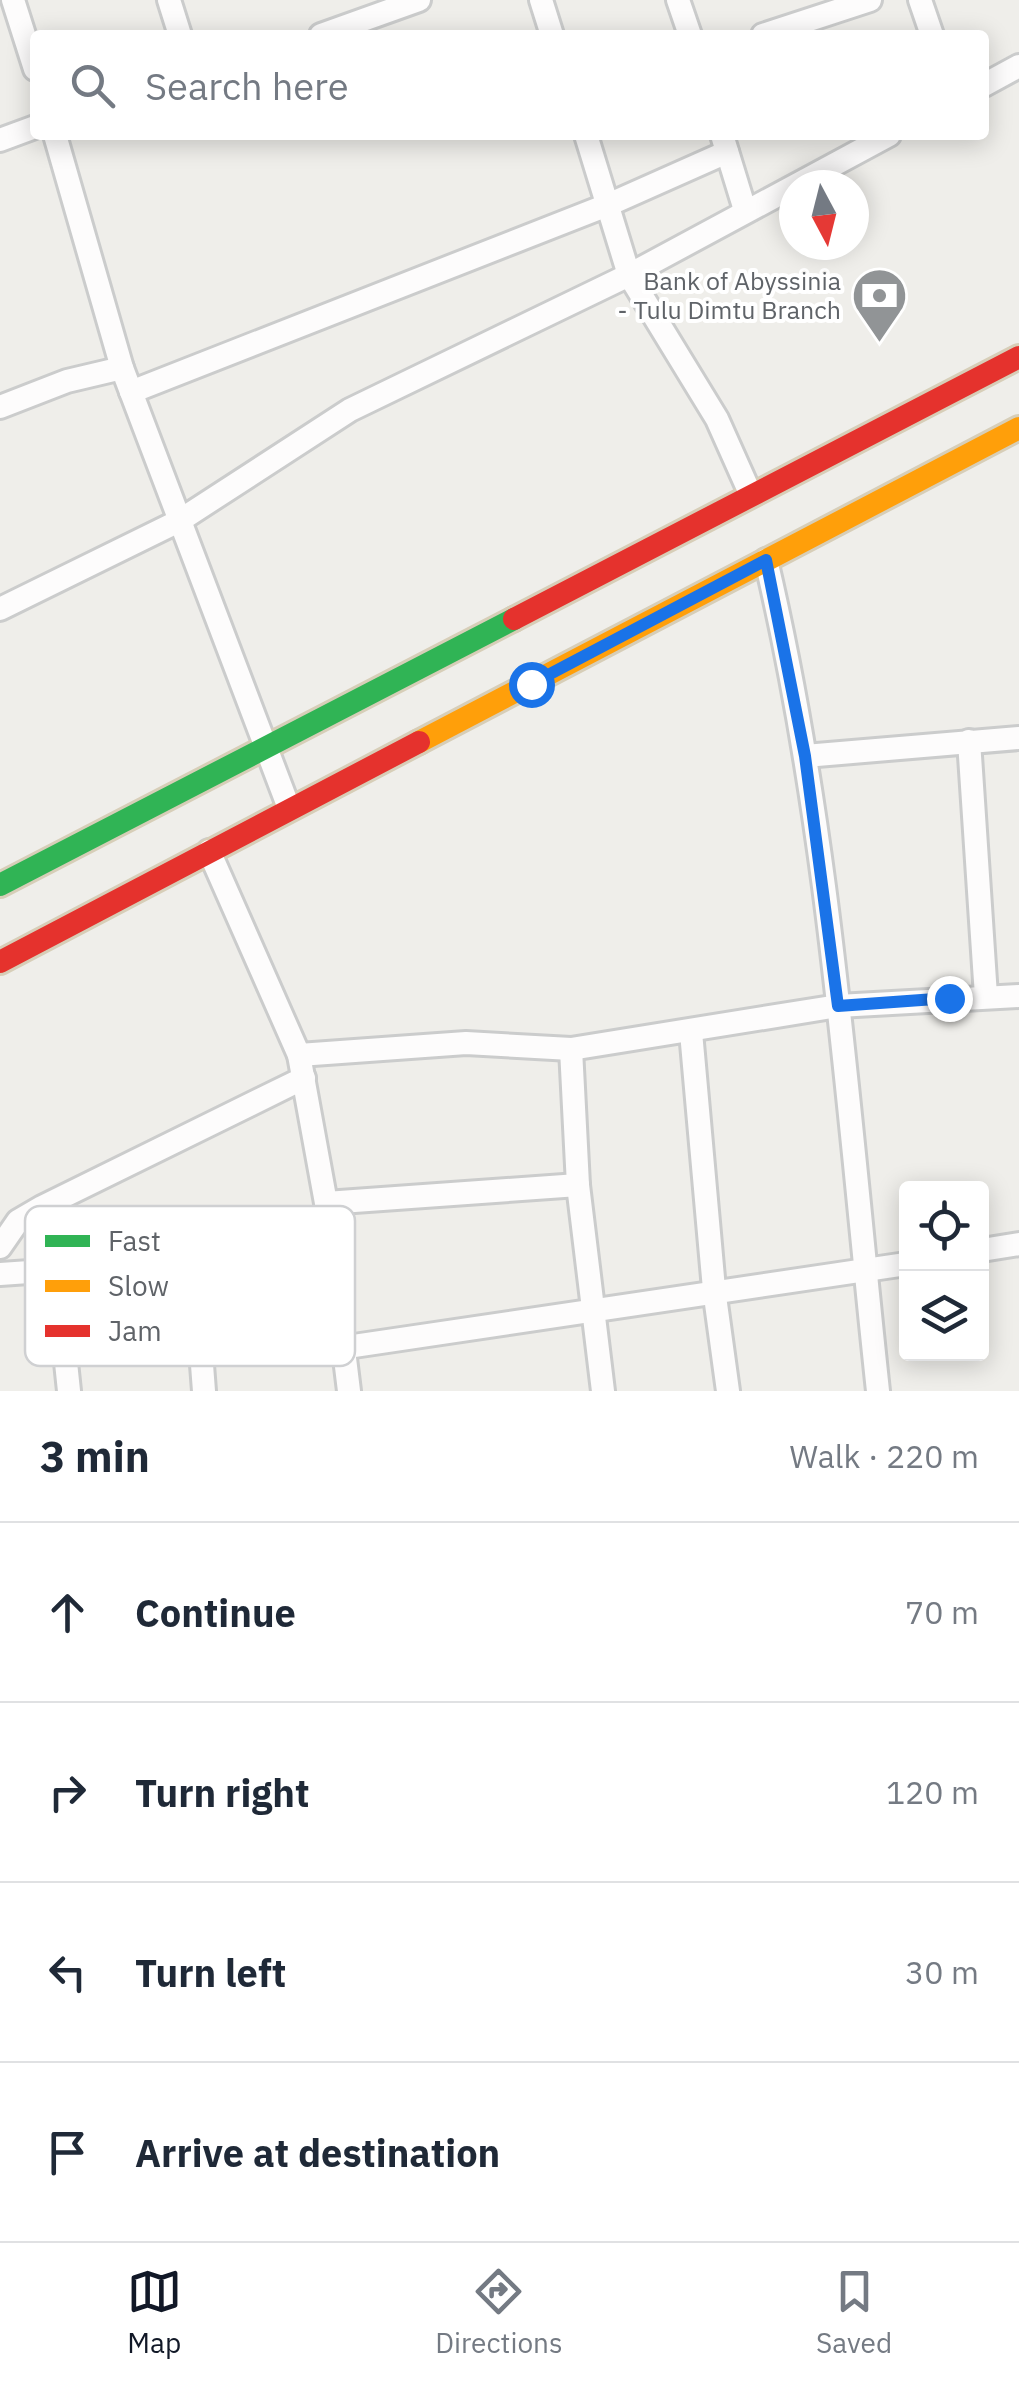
<!DOCTYPE html>
<meta charset="utf-8">
<style>
:root{--surface:#fff;--page:#f6f6f7;--text:#1f2937;--muted:#747a83;--line:#e0e1e3;--accent:#111827}
body{margin:0;font-family:"IBM Plex Sans",sans-serif;background:var(--page);color:var(--text)}
.controls{position:absolute;right:30px;bottom:30px;display:grid;overflow:hidden;border-radius:10px;box-shadow:0 5px 25px #0003}
.controls button{width:90px;height:90px;display:grid;place-items:center;padding:0;border:0;border-bottom:2px solid var(--line);background:var(--surface);color:var(--text);font:50px sans-serif}
.compass{position:absolute;left:779px;top:170px;width:90px;height:90px;border-radius:50%;background:var(--surface);box-shadow:0 5px 25px #0003;rotate:173deg}
.stop{position:absolute;width:30px;height:30px;margin:-22px;border:8px solid #1a73e8;border-radius:50%;background:#fff}
.stop.end{background:#1a73e8;border-color:#fff;box-shadow:0 2px 10px #0008}
.list{margin:0;padding:0;list-style:none}
h2{display:flex;justify-content:space-between;align-items:center;height:130px;margin:0;padding:0 40px;font-size:42px}
h2 small{font-size:32px;font-weight:400;color:var(--muted)}
.list li{display:grid;grid-template-columns:65px 1fr auto;gap:30px;align-items:center;box-sizing:border-box;height:180px;padding:0 40px;border-top:2px solid var(--line)}
.list b{display:block;font-size:38px;white-space:nowrap}
.list em{font-size:32px;font-style:normal;color:var(--muted)}
.icon{flex:none;width:55px;height:55px;fill:none;stroke:currentColor;stroke-width:2;stroke-linecap:round;stroke-linejoin:round}
.map{position:relative;flex:none;width:1019px;height:1391px;overflow:hidden}
.search{position:absolute;background:var(--surface);box-shadow:0 5px 25px #0003;left:30px;right:30px;top:30px;height:110px;display:flex;align-items:center;gap:25px;box-sizing:border-box;padding:0 35px;border-radius:10px;color:var(--muted);font-size:38px}
.sheet{height:850px;background:var(--surface)}
nav{display:flex;justify-content:space-around;align-items:center;box-sizing:border-box;height:140px;border-top:2px solid var(--line);background:var(--surface);font-size:28px;color:var(--muted)}
nav a{display:grid;justify-items:center;gap:5px}
nav .on{color:var(--accent)}
.map>svg:first-child{display:block}
</style>
<div class="map">
<svg width="1019" height="1391" viewBox="0 0 1019 1391">
<rect width="100%" height="100%" fill="#efeeea"/>
<g fill="none" stroke-linecap="round" stroke-linejoin="round">
<defs>
<g id="street">
<polyline points="13,0 35,69"/>
<polyline points="169,0 180,35"/>
<polyline points="541,0 552,35"/>
<polyline points="678,0 690,35"/>
<polyline points="920,0 932,35"/>
<polyline points="321,35 419,0"/>
<polyline points="763,35 870,0"/>
<polyline points="984,85 1019,66"/>
<polyline points="55,135 122,368 289,808"/>
<polyline points="586,135 629,275 717,419 750,493"/>
<polyline points="722,135 745,210"/>
<polyline points="0,140 35,127"/>
<polyline points="131,392 610,204 727,152"/>
<polyline points="0,407 67,381 122,368"/>
<path d="M766,560C830,832 848,1113 878,1391"/>
<polyline points="0,609 179,521 350,410 629,275 889,135"/>
<polyline points="969,741 986,996"/>
<polyline points="805,756 1019,738"/>
<polyline points="209,851 299,1055 326,1203 349,1391"/>
<polyline points="691,1032 714,1289 728,1391"/>
<polyline points="571,1049 578,1185 603,1391"/>
<polyline points="299,1055 466,1043 571,1049 838,1006 1019,996"/>
<polyline points="326,1203 578,1185"/>
<polyline points="0,1247 18,1221 42,1207 304,1078"/>
<polyline points="982,1250 1019,1244"/>
<polyline points="194,1259 204,1391"/>
<polyline points="56,1267 69,1391"/>
<polyline points="0,1274 331,1251"/>
<polyline points="347,1347 906,1264"/>
</g>
<polyline id="fast" points="0,885 514,619"/>
<polyline id="slow" points="419,742 1019,428"/>
<g id="jam">
<polyline points="514,619 1019,357"/>
<polyline points="0,962 419,742"/>
</g>
</defs>
<!-- street casing -->
<use href="#street" stroke="#cbcccc" stroke-width="28"/>
<!-- fast casing -->
<use href="#fast" stroke="#d7ceb8" stroke-width="28"/>
<!-- slow casing -->
<use href="#slow" stroke="#d7ceb8" stroke-width="28"/>
<!-- jam casing -->
<use href="#jam" stroke="#d7ceb8" stroke-width="28"/>
<!-- street -->
<use href="#street" stroke="#fdfcfc" stroke-width="22"/>
<!-- fast -->
<use href="#fast" stroke="#30b455" stroke-width="22"/>
<!-- slow -->
<use href="#slow" stroke="#ff9f0a" stroke-width="22"/>
<!-- jam -->
<use href="#jam" stroke="#e5322d" stroke-width="22"/>
</g>
<g fill="none" stroke-linecap="round" stroke-linejoin="round">
<!-- route -->
<polyline stroke="#1a73e8" stroke-width="12" points="531,684 766,560 805,756 838,1006 949,998"/>
</g>
<!-- icons -->
<defs>
<symbol id="bank-pin" viewBox="-11 -11 22 30"><path d="M0 17L-7.5 6A9.5 9.5 0 1 1 7.5 6Z" fill="#919496" stroke="#fff"/><path d="M-6-4H6V4H-6ZM0-2.3a2.3 2.3 0 1 0 0 4.6a2.3 2.3 0 1 0 0-4.6Z" fill="#fff"/></symbol>
</defs>
<g fill-rule="evenodd">
<use href="#bank-pin" x="848" y="264" width="63" height="86"/>
</g>
<g text-anchor="middle" stroke-width="8" stroke-linejoin="round" paint-order="stroke">
<!-- poi labels -->
<g font-size="25" fill="#5f6368" stroke="#fff" text-anchor="end">
<text x="841" y="290">Bank of Abyssinia<tspan x="841" dy="29">- Tulu Dimtu Branch</tspan></text>
</g>
</g>
<!-- legend -->
<rect x="25" y="1206" width="330" height="160" rx="15" fill="#fff" stroke="#cfd0d2" stroke-width="2.5"/>
<rect x="45" y="1235" width="45" height="12" fill="#30b455"/>
<rect x="45" y="1280" width="45" height="12" fill="#ff9f0a"/>
<rect x="45" y="1325" width="45" height="12" fill="#e5322d"/>
<g font-size="28" fill="#5f6368">
<text x="108" y="1251">Fast</text>
<text x="108" y="1296">Slow</text>
<text x="108" y="1341">Jam</text>
</g>
</svg>
<div class="controls">
<button><svg class="icon" aria-label="locate" viewBox="0 0 24 24"><circle cx="12" cy="12" r="6"/><path d="M12 2v4M12 18v4M2 12h4M18 12h4"/></svg></button>
<button><svg class="icon" aria-label="layers" viewBox="0 0 24 24"><path d="M12 4l9 5-9 5-9-5zM3 14l9 5 9-5"/></svg></button>
</div>
<svg class="compass" viewBox="-18 -18 36 36"><path d="M0-13l5 13h-10z" fill="#e53935"/><path d="M0 13l5-13h-10z" fill="#747a83"/></svg>
<div class="stop" style="left:531px;top:684px"></div>
<div class="stop end" style="left:949px;top:998px"></div>
<div class="search"><svg class="icon" aria-label="search" viewBox="0 0 24 24"><circle cx="10" cy="10" r="6"/><path d="M15 15l6 6"/></svg>Search here</div>
</div>
<section class="sheet">
<h2>3 min<small>Walk · 220 m</small></h2>
<ul class="list">
<li><svg class="icon" aria-label="ahead" viewBox="0 0 24 24"><path d="M12 20V5M6 11l6-6 6 6"/></svg><div><b>Continue</b></div><em>70 m</em></li>
<li><svg class="icon" aria-label="right" viewBox="0 0 24 24"><path d="M7 20v-9h11M14 6l5 5-5 5"/></svg><div><b>Turn right</b></div><em>120 m</em></li>
<li><svg class="icon" aria-label="left" viewBox="0 0 24 24"><path d="M17 20v-9H6M10 6l-5 5 5 5"/></svg><div><b>Turn left</b></div><em>30 m</em></li>
<li><svg class="icon" aria-label="arrive" viewBox="0 0 24 24"><path d="M6 21V4h12l-3 4 3 4H6"/></svg><div><b>Arrive at destination</b></div></li>
</ul>
</section>
<nav>
<a class="on"><svg class="icon" aria-label="map" viewBox="0 0 24 24"><path d="M3 6l6-2 6 2 6-2v14l-6 2-6-2-6 2zM9 4v14M15 6v14"/></svg>Map</a>
<a><svg class="icon" aria-label="directions" viewBox="0 0 24 24"><path d="M12 3l9 9-9 9-9-9zM9 14v-3h6M13 9l2 2-2 2"/></svg>Directions</a>
<a><svg class="icon" aria-label="saved" viewBox="0 0 24 24"><path d="M7 4h10v16l-5-4-5 4z"/></svg>Saved</a>
</nav>
